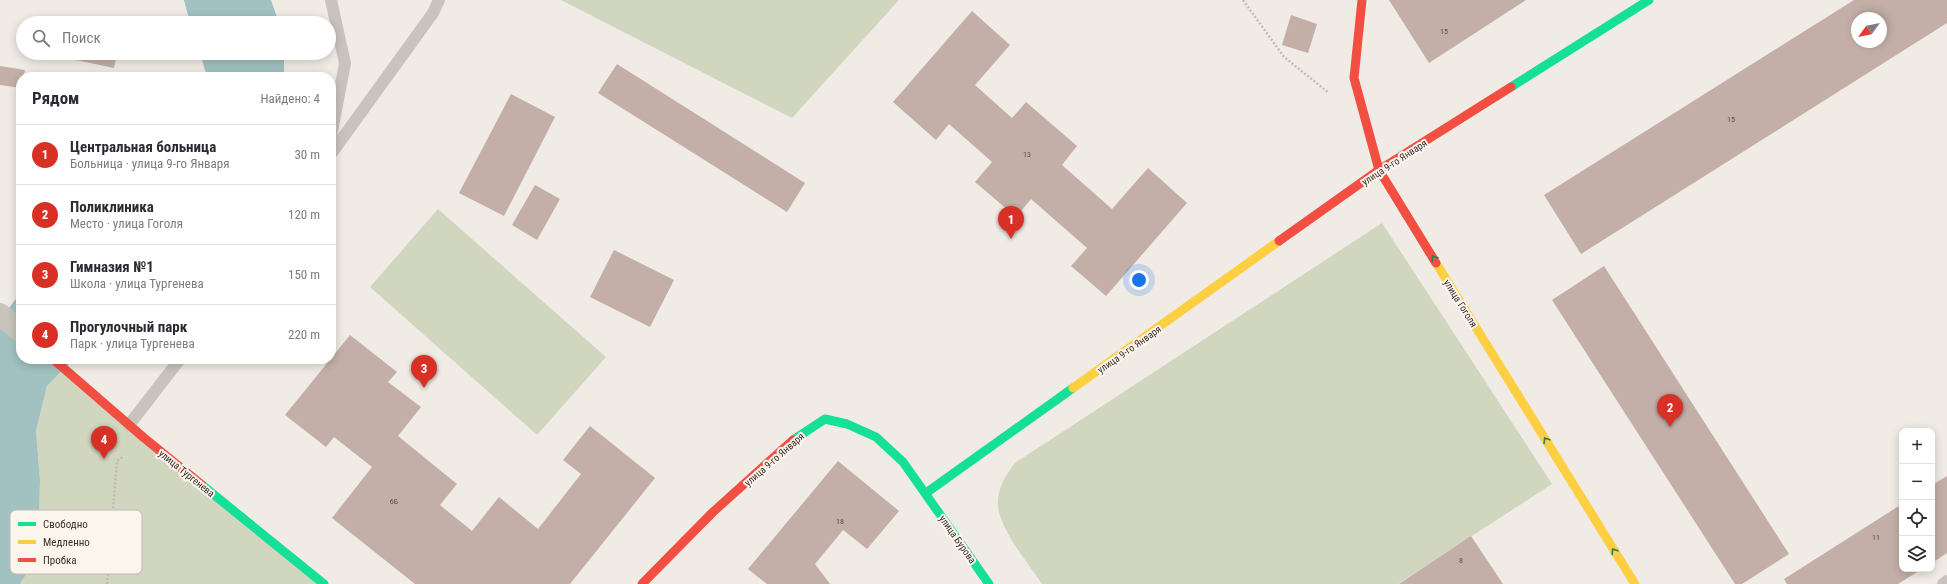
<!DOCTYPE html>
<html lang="ru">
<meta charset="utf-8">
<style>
:root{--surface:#fff;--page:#f2f2f3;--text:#2b2b33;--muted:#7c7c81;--line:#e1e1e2;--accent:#d93025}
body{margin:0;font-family:"Roboto Condensed",sans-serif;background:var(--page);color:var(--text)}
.controls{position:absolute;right:12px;bottom:12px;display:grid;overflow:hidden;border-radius:8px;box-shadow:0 2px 10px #0003}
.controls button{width:36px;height:36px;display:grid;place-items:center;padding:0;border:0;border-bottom:1px solid var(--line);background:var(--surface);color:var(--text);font:20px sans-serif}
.compass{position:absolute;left:1851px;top:12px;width:36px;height:36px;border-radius:50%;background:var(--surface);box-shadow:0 2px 10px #0003;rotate:237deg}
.you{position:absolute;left:1139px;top:280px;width:14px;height:14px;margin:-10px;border:3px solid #fff;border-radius:50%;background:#1a73e8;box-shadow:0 0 0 6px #1a73e833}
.badge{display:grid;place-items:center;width:26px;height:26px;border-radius:50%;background:var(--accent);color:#fff;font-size:13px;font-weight:700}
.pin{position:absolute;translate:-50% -33px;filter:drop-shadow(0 1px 2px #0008)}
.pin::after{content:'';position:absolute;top:21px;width:14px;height:12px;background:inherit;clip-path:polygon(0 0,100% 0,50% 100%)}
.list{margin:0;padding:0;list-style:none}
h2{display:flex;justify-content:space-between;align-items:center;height:52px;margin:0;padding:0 16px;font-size:17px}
h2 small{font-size:13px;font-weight:400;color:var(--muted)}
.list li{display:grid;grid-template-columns:26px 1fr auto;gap:12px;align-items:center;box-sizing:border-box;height:60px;padding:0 16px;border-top:1px solid var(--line)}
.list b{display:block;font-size:15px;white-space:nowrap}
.list p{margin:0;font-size:13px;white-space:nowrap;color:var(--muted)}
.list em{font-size:13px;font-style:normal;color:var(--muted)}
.icon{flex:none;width:22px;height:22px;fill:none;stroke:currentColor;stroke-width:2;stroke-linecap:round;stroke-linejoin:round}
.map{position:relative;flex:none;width:1947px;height:584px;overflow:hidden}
.search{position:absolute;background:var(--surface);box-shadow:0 2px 10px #0003;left:16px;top:16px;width:320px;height:44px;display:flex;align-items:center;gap:10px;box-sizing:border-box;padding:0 14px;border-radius:22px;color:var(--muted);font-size:15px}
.panel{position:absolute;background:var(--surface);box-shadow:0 2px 10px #0003;left:16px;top:72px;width:320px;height:292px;border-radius:16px}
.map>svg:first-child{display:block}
</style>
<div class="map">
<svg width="1947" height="584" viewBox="0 0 1947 584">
<rect width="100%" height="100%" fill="#f0ebe5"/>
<!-- green -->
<g fill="#d1d6bf">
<polygon points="561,0 899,0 792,118"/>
<polygon points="438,209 606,357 537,435 370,287"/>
<path d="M1382,223L1552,484L1398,584H1042C1028,563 1005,536 999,512C994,495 1005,475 1015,463Z"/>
<polygon points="65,369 324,584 20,584 38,554 40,480 36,431 47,386"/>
</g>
<!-- water -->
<g fill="#a1c2c1">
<polygon points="184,0 271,0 279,23 190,23"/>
<polygon points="200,53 284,53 284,77 207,77"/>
<polygon points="21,292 21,359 74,359 47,386 36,431 40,480 38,555 20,584 0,584 0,320"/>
</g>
<!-- building -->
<g fill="#c3afa7" fill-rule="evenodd">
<polygon points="1389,0 1526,0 1429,63"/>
<path d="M1854,0H1947V23L1581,254L1544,195ZM1857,18H1881V42H1857Z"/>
<polygon points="972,11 1010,45 975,85 1012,118 1026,102 1077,146 1062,165 1112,209 1148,168 1187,203 1106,296 1071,266 1087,248 1031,199 1016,217 975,182 992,162 949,124 936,140 893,102"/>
<polygon points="1291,15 1317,24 1308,53 1282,45"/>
<polygon points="72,53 117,53 114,68 71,59"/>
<polygon points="617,64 805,183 787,212 598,93"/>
<polygon points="0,66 25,70 23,77 21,77 21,88 0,85"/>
<polygon points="511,94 555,117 504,216 459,193"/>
<polygon points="535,185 560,199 537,240 512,225"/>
<polygon points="614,250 674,280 650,327 590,297"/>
<polygon points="1604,266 1789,554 1742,584 1735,584 1552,300"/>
<polygon points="350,335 397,372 388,382 421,407 398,436 457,484 440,505 472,531 499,497 538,529 581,474 563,460 590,426 655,478 570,584 415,584 332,518 372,467 334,437 326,447 285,415"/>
<polygon points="838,461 899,511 867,549 843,530 815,564 830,584 767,584 748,569"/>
<polygon points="1947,476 1947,553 1932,563 1932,485"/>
<polygon points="1902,504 1902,569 1922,569 1898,584 1787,584 1784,579"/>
<polygon points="1471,536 1503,584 1399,584"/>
</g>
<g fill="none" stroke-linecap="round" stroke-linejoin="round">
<!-- path -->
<g stroke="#c2bbb6" stroke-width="2.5" stroke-dasharray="2 2" stroke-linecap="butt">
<polyline points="1243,0 1284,57 1329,93"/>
<polyline points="107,584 117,461 124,456"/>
</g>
<!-- lane -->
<g stroke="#c9c3be" stroke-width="12">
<polyline points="331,0 345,63 331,137"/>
<polyline points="331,154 433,13 439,0"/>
<polyline points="129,425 180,359"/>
<polyline points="1943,584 1947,581"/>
</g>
<!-- street -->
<polyline stroke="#c9c3be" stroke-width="22" points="0,314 21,332"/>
<!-- fast -->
<g stroke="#16e098" stroke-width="9">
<polyline points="1511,87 1649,0"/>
<polyline points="793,440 825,419 847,424 876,437 903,462 989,584"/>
<polyline points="202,485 324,584"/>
<polyline points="926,493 1073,388"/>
</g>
<!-- slow -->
<g stroke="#ffcf43" stroke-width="9">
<polyline points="1436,263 1635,584"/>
<polyline points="1073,388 1279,241"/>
</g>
<!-- jam -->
<g stroke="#f24e42" stroke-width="9">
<polyline points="1362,0 1354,78 1379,170 1436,263"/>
<polyline points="1279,241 1379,170 1511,87"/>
<polyline points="53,359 143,437 202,485"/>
<polyline points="642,584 713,512 793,440"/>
</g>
</g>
<!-- one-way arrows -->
<defs><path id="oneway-chevron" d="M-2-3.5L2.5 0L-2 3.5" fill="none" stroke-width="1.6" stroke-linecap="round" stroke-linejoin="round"/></defs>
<g stroke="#2a7f5c">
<use href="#oneway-chevron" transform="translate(1434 258) rotate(-122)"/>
<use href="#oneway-chevron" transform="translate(1546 440) rotate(-122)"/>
<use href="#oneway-chevron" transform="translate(1614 551) rotate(-122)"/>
</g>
<g text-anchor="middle" stroke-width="4" stroke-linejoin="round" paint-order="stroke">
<!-- number labels -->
<g font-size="8" fill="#5d504a">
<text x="1444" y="34">15</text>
<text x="1731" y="122">15</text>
<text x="1027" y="157">13</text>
<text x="394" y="504">6Б</text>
<text x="840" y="524">18</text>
<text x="1876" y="540">11</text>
<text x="1461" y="563">8</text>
</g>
<!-- street labels -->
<g font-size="10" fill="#3b302b" stroke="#fbf5ee">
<text transform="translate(1394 162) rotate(-33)" y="4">улица 9-го Января</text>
<text transform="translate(1461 303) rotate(58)" y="4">улица Гоголя</text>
<text transform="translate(1129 349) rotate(-35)" y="4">улица 9-го Января</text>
<text transform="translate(774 459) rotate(-41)" y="4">улица 9-го Января</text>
<text transform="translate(187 473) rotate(39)" y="4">улица Тургенева</text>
<text transform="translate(958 539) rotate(55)" y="4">улица Бурова</text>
</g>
</g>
<!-- legend -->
<rect x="10" y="510" width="132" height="64" rx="6" fill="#fbf5ee" stroke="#c1bab4" stroke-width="1"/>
<rect x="18" y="522" width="18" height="4" fill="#16e098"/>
<rect x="18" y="540" width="18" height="4" fill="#ffcf43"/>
<rect x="18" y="558" width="18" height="4" fill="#f24e42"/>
<g font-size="11" fill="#3b302b">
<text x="43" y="528">Свободно</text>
<text x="43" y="546">Медленно</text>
<text x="43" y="564">Пробка</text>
</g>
</svg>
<div class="controls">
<button>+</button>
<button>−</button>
<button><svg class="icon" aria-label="locate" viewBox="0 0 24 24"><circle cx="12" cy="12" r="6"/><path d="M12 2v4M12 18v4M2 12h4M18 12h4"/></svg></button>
<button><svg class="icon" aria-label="layers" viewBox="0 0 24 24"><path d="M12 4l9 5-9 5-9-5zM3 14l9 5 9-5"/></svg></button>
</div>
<svg class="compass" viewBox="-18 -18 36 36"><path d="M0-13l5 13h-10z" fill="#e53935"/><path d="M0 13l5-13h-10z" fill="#7c7c81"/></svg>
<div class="you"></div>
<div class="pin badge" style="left:1011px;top:239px">1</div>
<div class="pin badge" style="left:1670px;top:427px">2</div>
<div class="pin badge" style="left:424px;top:388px">3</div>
<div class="pin badge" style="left:104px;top:459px">4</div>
<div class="search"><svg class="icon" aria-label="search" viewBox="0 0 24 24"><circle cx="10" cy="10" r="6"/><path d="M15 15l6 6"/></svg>Поиск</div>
<section class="panel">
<h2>Рядом<small>Найдено: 4</small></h2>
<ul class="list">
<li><span class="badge">1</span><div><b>Центральная больница</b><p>Больница · улица 9-го Января</p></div><em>30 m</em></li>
<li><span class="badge">2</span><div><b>Поликлиника</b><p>Место · улица Гоголя</p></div><em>120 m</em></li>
<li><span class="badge">3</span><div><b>Гимназия №1</b><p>Школа · улица Тургенева</p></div><em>150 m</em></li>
<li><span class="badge">4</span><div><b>Прогулочный парк</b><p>Парк · улица Тургенева</p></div><em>220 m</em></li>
</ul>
</section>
</div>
